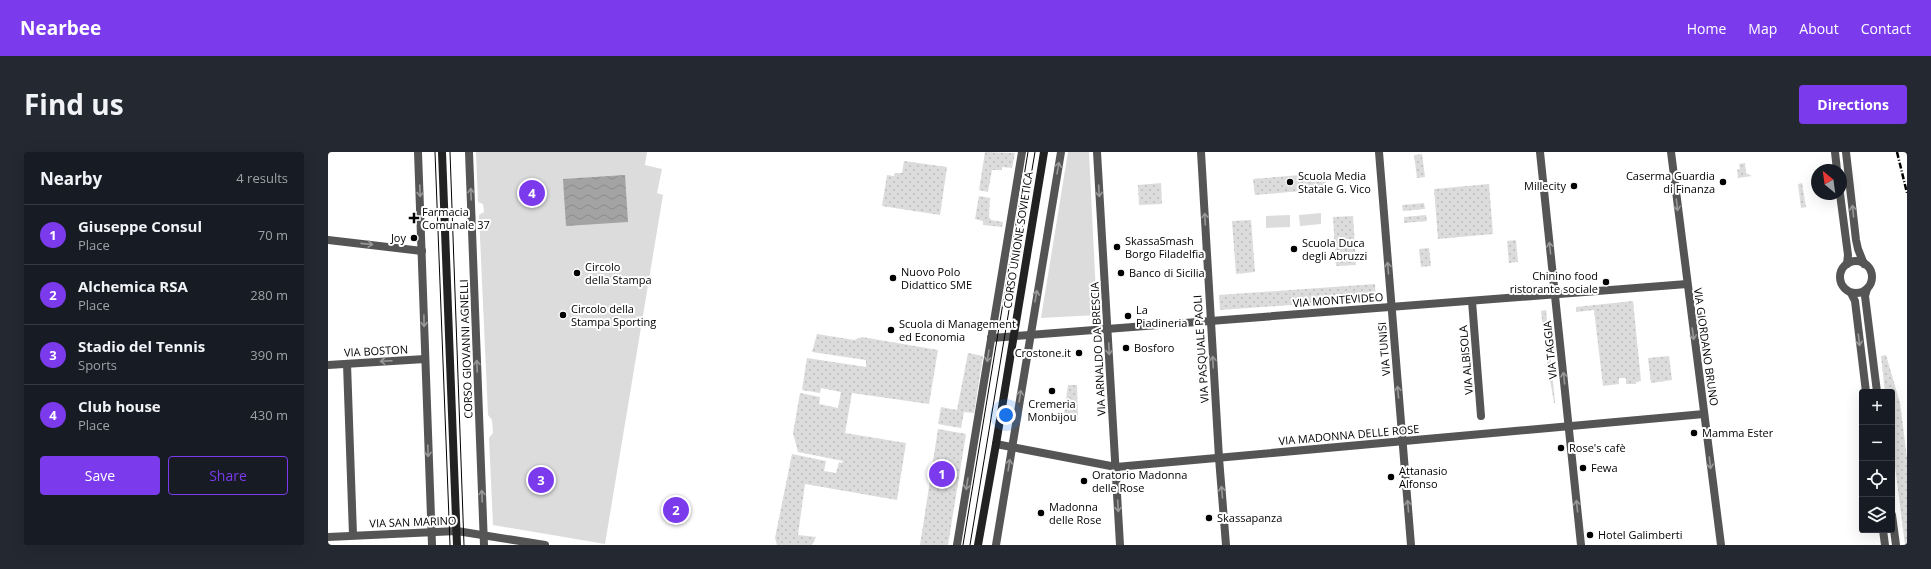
<!DOCTYPE html>
<meta charset="utf-8">
<style>
:root{--surface:#171b24;--page:#242831;--text:#f1f3f6;--muted:#9ea1a6;--line:#363941;--accent:#7c3aed}
body{margin:0;font-family:"Open Sans",sans-serif;background:var(--page);color:var(--text)}
.controls{position:absolute;right:12px;bottom:12px;display:grid;overflow:hidden;border-radius:4px;box-shadow:0 4px 16px #0002}
.controls button{width:36px;height:36px;display:grid;place-items:center;padding:0;border:0;border-bottom:1px solid var(--line);background:var(--surface);color:var(--text);font:20px sans-serif}
.compass{position:absolute;left:1483px;top:12px;width:36px;height:36px;border-radius:50%;background:var(--surface);box-shadow:0 4px 16px #0002;rotate:331deg}
.you{position:absolute;left:678px;top:263px;width:14px;height:14px;margin:-10px;border:3px solid #fff;border-radius:50%;background:#1a73e8;box-shadow:0 0 0 6px #1a73e833}
.badge{display:grid;place-items:center;width:26px;height:26px;border-radius:50%;background:var(--accent);color:#fff;font-size:13px;font-weight:700}
.pin{position:absolute;translate:-50% -50%;border:2px solid #fff;box-shadow:0 1px 4px #0006}
.list{margin:0;padding:0;list-style:none}
h2{display:flex;justify-content:space-between;align-items:center;height:52px;margin:0;padding:0 16px;font-size:17px}
h2 small{font-size:13px;font-weight:400;color:var(--muted)}
.list li{display:grid;grid-template-columns:26px 1fr auto;gap:12px;align-items:center;box-sizing:border-box;height:60px;padding:0 16px;border-top:1px solid var(--line)}
.list b{display:block;font-size:15px;white-space:nowrap}
.list p{margin:0;font-size:13px;white-space:nowrap;color:var(--muted)}
.list em{font-size:13px;font-style:normal;color:var(--muted)}
.actions{display:flex;gap:8px;padding:12px 16px}
.actions a{flex:1;padding:9px 0;border:1px solid var(--accent);border-radius:4px;text-align:center;font-size:14px;color:var(--accent)}
.actions .main{background:var(--accent);color:#fff}
.icon{flex:none;width:22px;height:22px;fill:none;stroke:currentColor;stroke-width:2;stroke-linecap:round;stroke-linejoin:round}
.map{position:relative;flex:none;width:1579px;height:393px;overflow:hidden;border-radius:4px}
header{display:flex;align-items:center;gap:24px;box-sizing:border-box;height:56px;padding:0 20px;background:var(--accent);color:#fff}
header strong{font-size:19px}
nav{display:flex;gap:22px;margin-inline-start:auto;font-size:14px}
.intro{display:flex;align-items:center;justify-content:space-between;box-sizing:border-box;height:96px;padding:0 24px}
h1{margin:0;font-size:28px}
.button{padding:10px 18px;border-radius:4px;background:var(--accent);color:#fff;font-size:14px;font-weight:700}
main{display:flex;gap:24px;padding:0 24px}
aside{flex:1;background:var(--surface);border-radius:4px;box-shadow:0 4px 16px #0002}
.map>svg:first-child{display:block}
</style>
<header>
<strong>Nearbee</strong>
<nav><a>Home</a><a>Map</a><a>About</a><a>Contact</a></nav>
</header>
<div class="intro"><h1>Find us</h1><a class="button">Directions</a></div>
<main>
<aside>
<h2>Nearby<small>4 results</small></h2>
<ul class="list">
<li><span class="badge">1</span><div><b>Giuseppe Consul</b><p>Place</p></div><em>70 m</em></li>
<li><span class="badge">2</span><div><b>Alchemica RSA</b><p>Place</p></div><em>280 m</em></li>
<li><span class="badge">3</span><div><b>Stadio del Tennis</b><p>Sports</p></div><em>390 m</em></li>
<li><span class="badge">4</span><div><b>Club house</b><p>Place</p></div><em>430 m</em></li>
</ul>
<div class="actions"><a class="main">Save</a><a>Share</a></div>
</aside>
<div class="map">
<svg width="1579" height="393" viewBox="0 0 1579 393">
<defs>
<pattern id="grass-dots" width="8" height="8" patternUnits="userSpaceOnUse"><rect width="8" height="8" fill="#dcdcdc"/><path d="M2 2h.1M6 6h.1" fill="none" stroke="#bbb" stroke-width="1.8" stroke-linecap="round"/></pattern>
<pattern id="water-waves" width="16" height="10" patternUnits="userSpaceOnUse"><rect width="16" height="10" fill="#a3a3a3"/><path d="M0 5q4-4 8 0t8 0" fill="none" stroke="#8b8b8b"/></pattern>
</defs>
<rect width="100%" height="100%" fill="#fff"/>
<!-- grass -->
<g fill="url(#grass-dots)">
<polygon points="657,0 687,1 684,16 674,15 674,18 664,18 660,40 651,38"/>
<polygon points="1094,2 1097,25 1089,26 1086,3"/>
<polygon points="576,9 619,15 612,63 554,54 559,23 566,24 567,21 574,21"/>
<polygon points="1417,11 1418,21 1424,24 1410,26 1409,18 1412,17 1411,12"/>
<polygon points="997,21 998,37 927,43 925,27"/>
<polygon points="833,31 834,52 811,53 810,33"/>
<polygon points="1474,31 1478,55 1473,56 1470,32"/>
<polygon points="1161,32 1165,82 1110,87 1106,37"/>
<polygon points="651,44 662,46 661,65 663,68 675,70 674,75 655,73 655,69 647,67"/>
<polygon points="1096,51 1097,57 1075,59 1074,53"/>
<polygon points="1098,63 1099,69 1076,71 1076,65"/>
<polygon points="1025,64 1028,113 1008,114 1005,65"/>
<polygon points="923,68 927,120 908,122 904,69"/>
<polygon points="1188,88 1190,110 1181,111 1179,89"/>
<polygon points="1101,96 1103,114 1093,115 1091,97"/>
<polygon points="1047,132 1048,147 892,158 891,143"/>
<polygon points="1305,149 1313,229 1308,230 1308,232 1298,232 1298,226 1291,226 1291,232 1275,234 1266,158 1248,160 1248,155"/>
<polygon points="1218,158 1227,251 1226,251 1218,204 1213,159"/>
<polygon points="489,182 526,188 534,185 610,198 601,252 524,241 517,281 578,291 569,348 477,332 470,383 488,385 484,393 449,393 447,386 464,302 498,309 496,319 508,321 511,310 514,311 515,309 470,300 465,281 472,241 492,245 491,252 510,256 513,240 493,236 492,241 474,238 479,206 538,215 538,208 484,200"/>
<polygon points="640,201 655,204 646,261 636,260 633,276 610,272 613,255 629,258"/>
<polygon points="1558,203 1572,251 1579,306 1579,393 1577,393 1564,291 1564,240 1557,240 1553,204"/>
<polygon points="1341,204 1344,228 1323,231 1320,206"/>
<polygon points="740,233 749,233 750,270 735,269"/>
<polygon points="610,277 638,282 620,393 592,393"/>
</g>
<!-- park -->
<g fill="#dcdcdc">
<polygon points="148,0 319,0 317,13 334,17 329,41 335,43 277,392 165,373 161,286 165,281 164,268 160,263 151,63 156,60 155,52 150,50"/>
<polygon points="740,0 761,0 769,163 713,166"/>
<polygon points="993,61 993,72 972,74 971,63"/>
<polygon points="962,63 962,75 938,76 938,64"/>
</g>
<!-- water -->
<polygon fill="url(#water-waves)" points="297,23 300,70 238,74 235,27"/>
<g fill="none" stroke-linecap="round" stroke-linejoin="round">
<!-- minor -->
<g stroke="#555" stroke-width="8">
<polyline points="90,0 104,393"/>
<polyline points="141,0 156,393"/>
<polyline points="769,0 792,393"/>
<polyline points="873,0 891,306 898,393"/>
<polyline points="1051,0 1083,393"/>
<polyline points="1212,0 1253,393"/>
<polyline points="1343,0 1393,393"/>
<polyline points="0,88 94,99"/>
<polyline points="1144,149 1153,264"/>
<polyline points="663,186 1359,132"/>
<polyline points="19,212 25,383"/>
<polyline points="0,213 97,207"/>
<polyline points="668,292 788,315 1376,262"/>
<polyline points="0,385 129,379 217,393"/>
<polyline points="629,393 694,0"/>
<polyline points="668,393 733,0"/>
</g>
<!-- tertiary -->
<g stroke="#555" stroke-width="8">
<polyline points="1507,0 1509,18"/>
<polyline points="1518,0 1528,88 1530,97 1536,112"/>
<polyline points="1512,42 1520,103 1519,112"/>
<circle cx="1528" cy="125" r="16"/>
<polyline points="1539,137 1537,144 1549,240"/>
<polyline points="1523,141 1527,149 1538,240"/>
<polyline points="1564,363 1568,393"/>
<polyline points="1555,378 1557,393"/>
</g>
<!-- secondary -->
<g stroke="#222" stroke-width="8">
<polyline points="114,0 129,393"/>
<polyline points="650,393 668,292 716,0"/>
</g>
<!-- tram -->
<g stroke="#000" stroke-width="1">
<polyline points="107,0 122,393"/>
<polyline points="122,0 136,393"/>
<polyline points="693,83 707,0"/>
<polyline points="635,393 700,0"/>
<polyline points="642,393 681,158"/>
</g>
<!-- rail -->
<polyline stroke="#000" stroke-width="2.5" stroke-dasharray="6 2 1 2" stroke-linecap="butt" points="1569,0 1579,41"/>
</g>
<!-- one-way arrows -->
<defs><path id="oneway-shaft" d="M-6 0H5M1.5-3L5.5 0L1.5 3" fill="none" stroke-width="1.6" stroke-linecap="round" stroke-linejoin="round"/></defs>
<g stroke="#999">
<use href="#oneway-shaft" transform="translate(730 16) rotate(-80)"/>
<use href="#oneway-shaft" transform="translate(92 39) rotate(88)"/>
<use href="#oneway-shaft" transform="translate(771 39) rotate(87)"/>
<use href="#oneway-shaft" transform="translate(143 42) rotate(-92)"/>
<use href="#oneway-shaft" transform="translate(1349 53) rotate(83)"/>
<use href="#oneway-shaft" transform="translate(1525 59) rotate(-96)"/>
<use href="#oneway-shaft" transform="translate(877 67) rotate(-93)"/>
<use href="#oneway-shaft" transform="translate(39 92) rotate(6)"/>
<use href="#oneway-shaft" transform="translate(1222 96) rotate(-96)"/>
<use href="#oneway-shaft" transform="translate(1060 116) rotate(-95)"/>
<use href="#oneway-shaft" transform="translate(708 144) rotate(-80)"/>
<use href="#oneway-shaft" transform="translate(96 169) rotate(89)"/>
<use href="#oneway-shaft" transform="translate(1365 182) rotate(82)"/>
<use href="#oneway-shaft" transform="translate(1531 188) rotate(83)"/>
<use href="#oneway-shaft" transform="translate(781 197) rotate(87)"/>
<use href="#oneway-shaft" transform="translate(660 204) rotate(99)"/>
<use href="#oneway-shaft" transform="translate(58 209) rotate(177)"/>
<use href="#oneway-shaft" transform="translate(885 210) rotate(-93)"/>
<use href="#oneway-shaft" transform="translate(149 214) rotate(-92)"/>
<use href="#oneway-shaft" transform="translate(1236 226) rotate(-96)"/>
<use href="#oneway-shaft" transform="translate(1070 240) rotate(-95)"/>
<use href="#oneway-shaft" transform="translate(692 244) rotate(-81)"/>
<use href="#oneway-shaft" transform="translate(100 299) rotate(88)"/>
<use href="#oneway-shaft" transform="translate(1382 311) rotate(83)"/>
<use href="#oneway-shaft" transform="translate(681 313) rotate(-81)"/>
<use href="#oneway-shaft" transform="translate(639 332) rotate(99)"/>
<use href="#oneway-shaft" transform="translate(894 340) rotate(-95)"/>
<use href="#oneway-shaft" transform="translate(154 344) rotate(-92)"/>
<use href="#oneway-shaft" transform="translate(790 354) rotate(87)"/>
<use href="#oneway-shaft" transform="translate(1080 354) rotate(-95)"/>
<use href="#oneway-shaft" transform="translate(1249 354) rotate(-96)"/>
</g>
<!-- markers -->
<g fill="#000" stroke="#fff" stroke-width="1.5">
<circle cx="962" cy="30" r="4"/>
<circle cx="1395" cy="30" r="4"/>
<circle cx="1246" cy="34" r="4"/>
<path d="M84 60h4v4h4v4h-4v4h-4v-4h-4v-4h4z"/>
<circle cx="86" cy="86" r="4"/>
<circle cx="789" cy="95" r="4"/>
<circle cx="966" cy="97" r="4"/>
<circle cx="249" cy="121" r="4"/>
<circle cx="793" cy="121" r="4"/>
<circle cx="565" cy="126" r="4"/>
<circle cx="1278" cy="130" r="4"/>
<circle cx="235" cy="163" r="4"/>
<circle cx="800" cy="164" r="4"/>
<circle cx="563" cy="178" r="4"/>
<circle cx="798" cy="196" r="4"/>
<circle cx="751" cy="201" r="4"/>
<circle cx="724" cy="239" r="4"/>
<circle cx="1366" cy="281" r="4"/>
<circle cx="1233" cy="296" r="4"/>
<circle cx="1255" cy="316" r="4"/>
<circle cx="1063" cy="325" r="4"/>
<circle cx="756" cy="329" r="4"/>
<circle cx="713" cy="361" r="4"/>
<circle cx="881" cy="366" r="4"/>
<circle cx="1262" cy="383" r="4"/>
</g>
<g text-anchor="middle" stroke-width="4" stroke-linejoin="round" paint-order="stroke">
<!-- poi labels -->
<g font-size="11" fill="#000" stroke="#fff" text-anchor="start">
<text x="970" y="28">Scuola Media<tspan x="970" dy="13">Statale G. Vico</tspan></text>
<text x="1387" y="28" text-anchor="end">Caserma Guardia<tspan x="1387" dy="13">di Finanza</tspan></text>
<text x="1238" y="38" text-anchor="end">Millecity</text>
<text x="94" y="64">Farmacia<tspan x="94" dy="13">Comunale 37</tspan></text>
<text x="78" y="90" text-anchor="end">Joy</text>
<text x="797" y="93">SkassaSmash<tspan x="797" dy="13">Borgo Filadelfia</tspan></text>
<text x="974" y="95">Scuola Duca<tspan x="974" dy="13">degli Abruzzi</tspan></text>
<text x="257" y="119">Circolo<tspan x="257" dy="13">della Stampa</tspan></text>
<text x="573" y="124">Nuovo Polo<tspan x="573" dy="13">Didattico SME</tspan></text>
<text x="801" y="125">Banco di Sicilia</text>
<text x="1270" y="128" text-anchor="end">Chinino food<tspan x="1270" dy="13">ristorante sociale</tspan></text>
<text x="243" y="161">Circolo della<tspan x="243" dy="13">Stampa Sporting</tspan></text>
<text x="808" y="162">La<tspan x="808" dy="13">Piadineria</tspan></text>
<text x="571" y="176">Scuola di Management<tspan x="571" dy="13">ed Economia</tspan></text>
<text x="806" y="200">Bosforo</text>
<text x="743" y="205" text-anchor="end">Crostone.it</text>
<text x="724" y="256" text-anchor="middle">Cremeria<tspan x="724" dy="13">Monbijou</tspan></text>
<text x="1374" y="285">Mamma Ester</text>
<text x="1241" y="300">Rose's cafè</text>
<text x="1263" y="320">Fewa</text>
<text x="1071" y="323">Attanasio<tspan x="1071" dy="13">Alfonso</tspan></text>
<text x="764" y="327">Oratorio Madonna<tspan x="764" dy="13">delle Rose</tspan></text>
<text x="721" y="359">Madonna<tspan x="721" dy="13">delle Rose</tspan></text>
<text x="889" y="370">Skassapanza</text>
<text x="1270" y="387">Hotel Galimberti</text>
</g>
<!-- street labels -->
<g font-size="11" fill="#000" stroke="#fff">
<text transform="translate(690 88) rotate(-81)" y="4">CORSO UNIONE SOVIETICA</text>
<text transform="translate(1010 148) rotate(-4)" y="4">VIA MONTEVIDEO</text>
<text transform="translate(1378 195) rotate(82)" y="4">VIA GIORDANO BRUNO</text>
<text transform="translate(138 197) rotate(-92)" y="4">CORSO GIOVANNI AGNELLI</text>
<text transform="translate(770 197) rotate(-93)" y="4">VIA ARNALDO DA BRESCIA</text>
<text transform="translate(873 197) rotate(-94)" y="4">VIA PASQUALE PAOLI</text>
<text transform="translate(1056 197) rotate(-95)" y="4">VIA TUNISI</text>
<text transform="translate(1222 198) rotate(-96)" y="4">VIA TAGGIA</text>
<text transform="translate(48 199) rotate(-3)" y="4">VIA BOSTON</text>
<text transform="translate(1138 208) rotate(-95)" y="4">VIA ALBISOLA</text>
<text transform="translate(1021 283) rotate(-5)" y="4">VIA MADONNA DELLE ROSE</text>
<text transform="translate(85 370) rotate(-2)" y="4">VIA SAN MARINO</text>
</g>
</g>
</svg>
<div class="controls">
<button>+</button>
<button>−</button>
<button><svg class="icon" aria-label="locate" viewBox="0 0 24 24"><circle cx="12" cy="12" r="6"/><path d="M12 2v4M12 18v4M2 12h4M18 12h4"/></svg></button>
<button><svg class="icon" aria-label="layers" viewBox="0 0 24 24"><path d="M12 4l9 5-9 5-9-5zM3 14l9 5 9-5"/></svg></button>
</div>
<svg class="compass" viewBox="-18 -18 36 36"><path d="M0-13l5 13h-10z" fill="#e53935"/><path d="M0 13l5-13h-10z" fill="#9ea1a6"/></svg>
<div class="you"></div>
<div class="pin badge" style="left:614px;top:322px">1</div>
<div class="pin badge" style="left:348px;top:358px">2</div>
<div class="pin badge" style="left:213px;top:328px">3</div>
<div class="pin badge" style="left:204px;top:41px">4</div>
</div>
</main>
